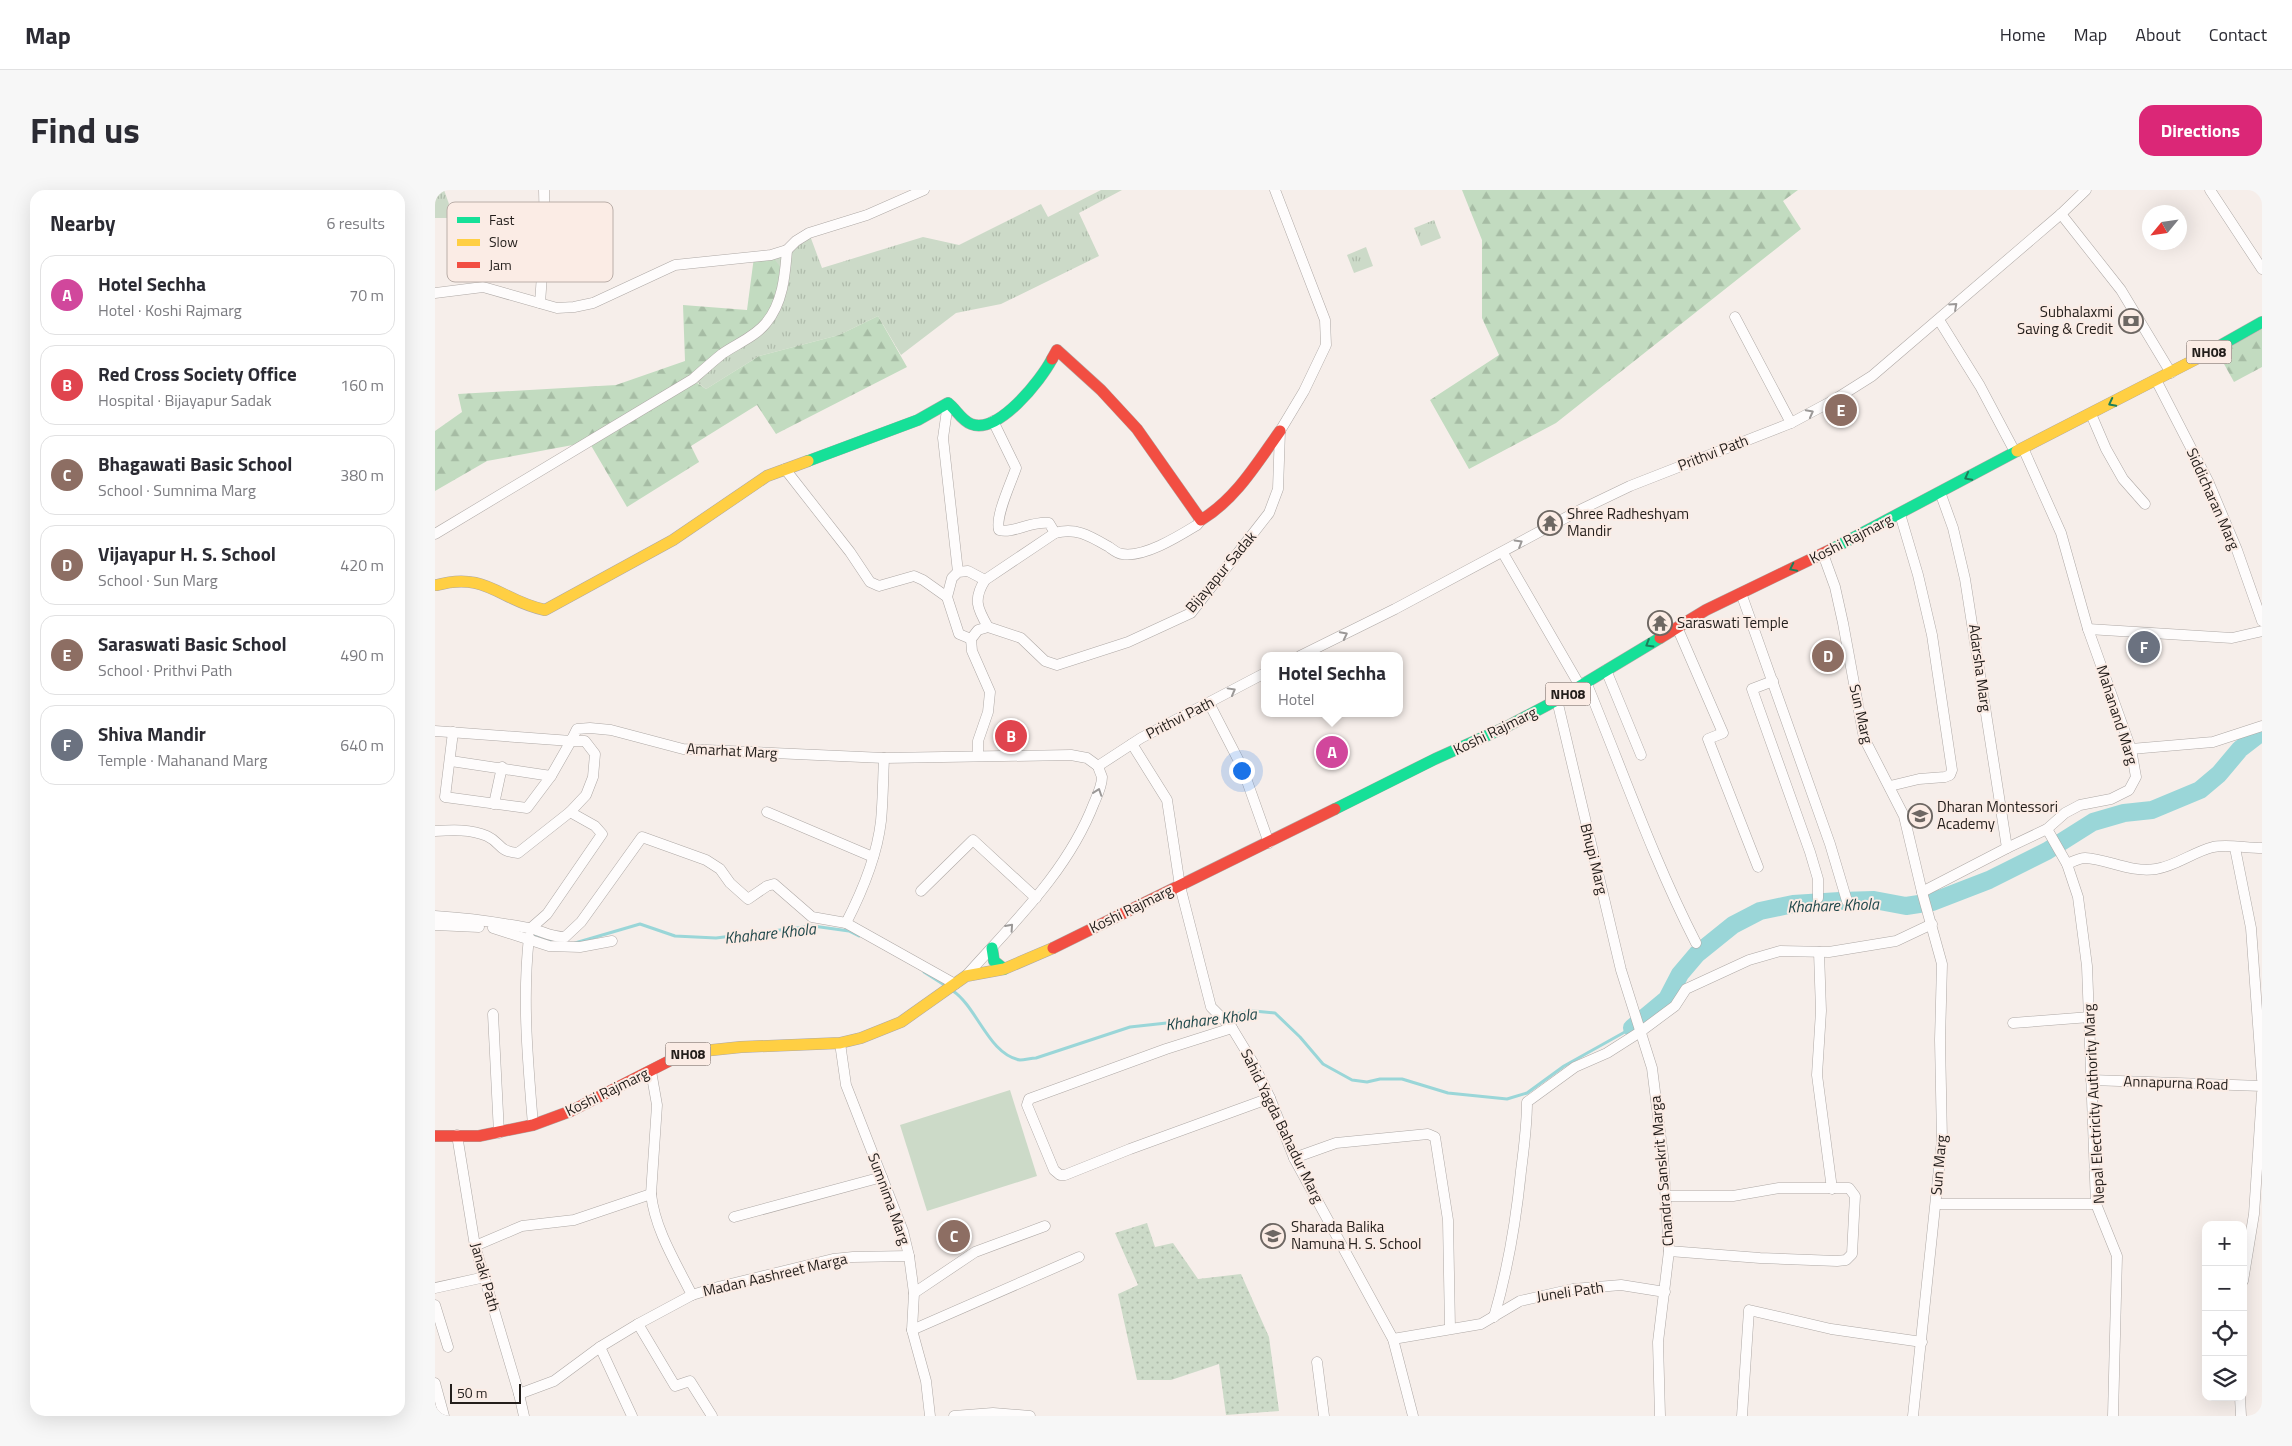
<!DOCTYPE html>
<meta charset="utf-8">
<style>
:root{--surface:#fff;--page:#f7f7f7;--text:#2b2b33;--muted:#7c7c81;--line:#e1e1e2;--accent:#db2777}
body{margin:0;font-family:"Titillium Web",sans-serif;background:var(--page);color:var(--text)}
.controls{position:absolute;right:15px;bottom:15px;display:grid;overflow:hidden;border-radius:10px;box-shadow:0 5px 20px #0002}
.controls button{width:45px;height:45px;display:grid;place-items:center;padding:0;border:0;border-bottom:1px solid var(--line);background:var(--surface);color:var(--text);font:25px sans-serif}
.compass{position:absolute;left:1707px;top:15px;width:45px;height:45px;border-radius:50%;background:var(--surface);box-shadow:0 5px 20px #0002;rotate:241deg}
.scale{position:absolute;left:15px;bottom:12px;width:71px;box-sizing:border-box;padding-left:5px;border:2px solid #231e1b;border-top:0;font-size:14px;line-height:18px;white-space:nowrap;color:#231e1b;-webkit-text-stroke:4px #fbece5;paint-order:stroke}
.you{position:absolute;left:806px;top:580px;width:18px;height:18px;margin:-12px;border:4px solid #fff;border-radius:50%;background:#1a73e8;box-shadow:0 0 0 8px #1a73e833}
.badge{display:grid;place-items:center;width:32px;height:32px;border-radius:50%;background:var(--accent);color:#fff;font-size:16px;font-weight:700}
.pin{position:absolute;translate:-50% -50%;border:2px solid #fff;box-shadow:0 1px 5px #0006}
.popup{position:absolute;left:826px;top:462px;width:142px;height:65px;box-sizing:border-box;display:grid;place-content:center;border-radius:10px;background:var(--surface);filter:drop-shadow(0 1px 4px #0005);font-size:16px;white-space:nowrap;color:var(--muted)}
.popup b{font-size:19px;color:var(--text)}
.popup::after{content:'';position:absolute;left:50%;top:100%;margin-left:-10px;border:10px solid transparent;border-top-color:var(--surface)}
.list{margin:0;padding:0;list-style:none}
h2{display:flex;justify-content:space-between;align-items:center;height:65px;margin:0;padding:0 20px;font-size:21px}
h2 small{font-size:16px;font-weight:400;color:var(--muted)}
.list li{display:grid;grid-template-columns:32px 1fr auto;gap:15px;align-items:center;box-sizing:border-box;height:80px;margin:0 10px 10px;padding:0 10px;border:1px solid var(--line);border-radius:15px}
.list b{display:block;font-size:19px;white-space:nowrap}
.list p{margin:0;font-size:16px;white-space:nowrap;color:var(--muted)}
.list em{font-size:16px;font-style:normal;color:var(--muted)}
.icon{flex:none;width:28px;height:28px;fill:none;stroke:currentColor;stroke-width:2;stroke-linecap:round;stroke-linejoin:round}
.map{position:relative;flex:none;width:1827px;height:1226px;overflow:hidden;border-radius:15px}
header{display:flex;align-items:center;gap:30px;box-sizing:border-box;height:70px;padding:0 25px;background:var(--surface);border-bottom:1px solid var(--line)}
header strong{font-size:24px}
nav{display:flex;gap:28px;margin-inline-start:auto;font-size:18px}
.intro{display:flex;align-items:center;justify-content:space-between;box-sizing:border-box;height:120px;padding:0 30px}
h1{margin:0;font-size:35px}
.button{padding:12px 22px;border-radius:15px;background:var(--accent);color:#fff;font-size:18px;font-weight:700}
main{display:flex;gap:30px;padding:0 30px}
aside{flex:1;background:var(--surface);border-radius:15px;box-shadow:0 5px 20px #0002}
.map>svg:first-child{display:block}
</style>
<header>
<strong>Map</strong>
<nav><a>Home</a><a>Map</a><a>About</a><a>Contact</a></nav>
</header>
<div class="intro"><h1>Find us</h1><a class="button">Directions</a></div>
<main>
<aside>
<h2>Nearby<small>6 results</small></h2>
<ul class="list">
<li><span class="badge" style="background:#d1479c">A</span><div><b>Hotel Sechha</b><p>Hotel · Koshi Rajmarg</p></div><em>70 m</em></li>
<li><span class="badge" style="background:#e0444e">B</span><div><b>Red Cross Society Office</b><p>Hospital · Bijayapur Sadak</p></div><em>160 m</em></li>
<li><span class="badge" style="background:#8d6e63">C</span><div><b>Bhagawati Basic School</b><p>School · Sumnima Marg</p></div><em>380 m</em></li>
<li><span class="badge" style="background:#8d6e63">D</span><div><b>Vijayapur H. S. School</b><p>School · Sun Marg</p></div><em>420 m</em></li>
<li><span class="badge" style="background:#8d6e63">E</span><div><b>Saraswati Basic School</b><p>School · Prithvi Path</p></div><em>490 m</em></li>
<li><span class="badge" style="background:#6b7280">F</span><div><b>Shiva Mandir</b><p>Temple · Mahanand Marg</p></div><em>640 m</em></li>
</ul>
</aside>
<div class="map">
<svg width="1827" height="1226" viewBox="0 0 1827 1226">
<defs>
<pattern id="grass-tufts" width="24" height="20" patternUnits="userSpaceOnUse" patternTransform="scale(1.25)"><rect width="24" height="20" fill="#ccdac8"/><path d="M3 7l-1-3M5 7V3M7 7l1-3M15 17l-1-3M17 17v-4M19 17l1-3" fill="none" stroke="#afbbab"/></pattern>
<pattern id="forest-firs" width="22" height="20" patternUnits="userSpaceOnUse" patternTransform="scale(1.25)"><rect width="22" height="20" fill="#c2dbc0"/><path d="M5 1l3.5 6h-7zM16 11l3.5 6h-7z" fill="#a6bca4"/></pattern>
<pattern id="park-dots" width="8" height="8" patternUnits="userSpaceOnUse" patternTransform="scale(1.25)"><rect width="8" height="8" fill="#ccdac8"/><path d="M2 2h.1M6 6h.1" fill="none" stroke="#afbbab" stroke-width="1.8" stroke-linecap="round"/></pattern>
</defs>
<rect width="100%" height="100%" fill="#f6eeea"/>
<!-- grass -->
<g fill="url(#grass-tufts)">
<polygon points="0,0 9,0 19,28 0,28"/>
<polygon points="666,0 687,0 644,23 664,66 566,114 521,123 466,165 443,126 404,145 324,166 271,199 258,189 309,151 336,65 374,43 387,78 488,47 524,55 606,14 613,27"/>
<polygon points="999,30 1006,48 986,56 979,38"/>
<polygon points="931,57 938,76 919,83 912,65"/>
</g>
<!-- forest -->
<g fill="url(#forest-firs)">
<polygon points="1027,0 1363,0 1348,11 1366,39 1121,233 1034,279 995,210 1064,165 1047,128 1047,50"/>
<polygon points="336,65 351,84 331,133 258,190 271,199 324,166 404,145 443,126 472,177 341,244 322,215 256,256 264,272 192,317 154,252 52,271 0,301 0,241 27,222 23,204 181,195 250,171 248,115 312,120 319,67"/>
<polygon points="1827,139 1827,177 1799,192 1783,163"/>
</g>
<!-- park -->
<polygon fill="url(#park-dots)" points="712,1033 720,1057 738,1053 763,1089 806,1084 834,1147 844,1221 791,1225 784,1174 736,1190 702,1190 683,1104 703,1095 680,1043"/>
<!-- pitch -->
<polygon fill="#ccdac8" points="575,900 602,986 492,1021 465,935"/>
<g fill="none" stroke-linecap="round" stroke-linejoin="round">
<!-- stream -->
<g stroke="#9ad6d8" stroke-width="3">
<polyline points="97,743 121,752"/>
<polyline points="140,753 205,734 240,746 281,748 378,736 414,741 424,746"/>
<polyline points="489,782 511,796"/>
<path d="M518,801C542,817 554,865 585,870C590,870 596,868 601,868L695,837L759,830H779L799,824L819,821L840,823L865,847L888,874L917,890L932,892L945,889H967L1013,903L1072,909L1092,903L1129,876L1197,838"/>
</g>
<!-- river -->
<polyline stroke="#9ad6d8" stroke-width="18" points="1197,838 1232,809 1245,784 1262,764 1298,735 1325,721 1358,714 1405,711 1439,710 1471,716 1497,712 1554,690 1612,661 1658,632 1689,623 1717,620 1765,600 1784,584 1805,559 1827,542"/>
<defs>
<g id="street">
<polyline points="1775,0 1827,79"/>
<polyline points="1626,24 1686,100 1736,183"/>
<polyline points="0,103 48,97 122,118 139,117 158,113 240,75 336,65 352,60 361,51 374,43 432,25 489,0"/>
<polyline points="105,113 110,43 109,0"/>
<polyline points="1300,127 1356,233"/>
<polyline points="1504,130 1545,196 1580,262"/>
<polyline points="1721,190 1773,291 1802,360 1827,431"/>
<polyline points="513,213 508,248 523,382"/>
<polyline points="1656,224 1671,259 1688,289 1710,314"/>
<path d="M558,231L581,278C576,293 560,326 564,340C578,344 595,331 614,333L620,343C641,337 655,346 674,357C677,359 683,364 687,364C709,368 744,346 762,335L766,330"/>
<polyline points="350,279 415,362 435,392 444,396 479,386 488,390 512,407 524,444 536,449"/>
<polyline points="1505,302 1518,338 1530,389 1572,658"/>
<path d="M0,344L258,189C267,181 277,172 287,164C301,154 320,147 331,133C348,113 350,85 352,60"/>
<polyline points="1068,363 1145,496"/>
<polyline points="1388,364 1400,397 1408,433 1429,548 1469,626 1487,702 1507,774 1505,850 1507,950 1478,1226"/>
<polyline points="1306,403 1395,654 1412,711"/>
<polyline points="512,407 517,388 523,382 533,381 550,390"/>
<path d="M553,437C542,418 538,409 550,390L620,343"/>
<polyline points="1242,437 1288,543 1273,549 1323,677"/>
<polyline points="1653,439 1797,448 1827,441"/>
<polyline points="865,466 960,419 1145,320 1195,296 1356,233 1399,210 1437,186 1626,24 1651,0"/>
<polyline points="1171,480 1206,565"/>
<polyline points="1338,491 1317,499 1375,662 1383,689 1383,708"/>
<path d="M1151,492C1187,579 1218,669 1261,753"/>
<polyline points="1122,510 1186,780 1217,878 1228,966 1234,1061 1223,1152 1225,1226"/>
<polyline points="774,513 807,577 834,653"/>
<polyline points="0,541 136,551 142,539 155,538 176,540 248,559 449,568 636,565 652,568 663,576"/>
<polyline points="697,554 732,610 745,696 776,817 797,838 817,871 835,908 859,968 958,1149 978,1226"/>
<polyline points="1696,559 1778,552 1827,536"/>
<polyline points="543,566 543,551 553,522 555,502 537,461 536,449 543,440 553,437 586,448 610,471 622,475 693,452 756,423 834,323 843,299 845,241 869,201 891,155 890,130 840,0"/>
<polyline points="16,571 116,586"/>
<polyline points="663,576 706,548 830,483"/>
<polyline points="1455,596 1484,589 1510,587 1515,585 1517,580 1497,445 1483,385 1465,324"/>
<polyline points="59,614 67,577"/>
<polyline points="332,622 438,667"/>
<polyline points="1612,639 1632,674 1643,707 1652,776 1661,1014 1682,1066 1678,1226"/>
<path d="M0,641C17,640 36,639 52,646C67,653 62,661 83,663L135,622L151,605L158,587L160,564L150,551H136L116,586L92,618L10,607L18,542"/>
<polyline points="1800,658 1816,738 1827,889"/>
<path d="M1632,674C1637,672 1644,668 1650,668C1673,669 1695,683 1721,679C1741,676 1758,662 1778,657C1792,654 1811,658 1827,658"/>
<polyline points="486,701 538,650 601,708"/>
<polyline points="1487,702 1572,658 1612,639 1630,623 1645,615 1676,609 1694,600 1701,587 1696,559 1653,439 1626,343 1588,258"/>
<path d="M0,726C31,728 62,732 93,738C107,740 113,747 130,747L146,732L207,647L271,670L285,679L295,693L313,709L332,696L339,694L377,727L411,733C427,702 442,666 446,631C448,610 448,589 449,568"/>
<polyline points="411,733 520,794"/>
<polyline points="0,735 44,737"/>
<polyline points="58,738 114,756 145,757 177,751"/>
<polyline points="96,738 112,724 167,644 160,636 135,622"/>
<path d="M94,747C87,811 93,872 98,935"/>
<polyline points="1384,762 1386,821 1382,885 1397,999"/>
<path d="M531,786C579,732 633,681 659,613C662,606 667,596 667,587C666,584 664,580 663,576"/>
<polyline points="58,824 64,943"/>
<polyline points="1578,833 1655,827"/>
<polyline points="797,838 731,859 594,909 592,915 619,980 625,985 630,985 695,959 835,908"/>
<polyline points="405,853 411,895 468,1041 474,1066 479,1103 477,1140 491,1191 495,1226"/>
<path d="M216,881L222,915L216,1004C220,1040 241,1073 257,1105"/>
<polyline points="1656,890 1827,896"/>
<polyline points="22,945 40,1056 84,1204 89,1226"/>
<polyline points="859,968 901,953 993,944 1000,947 1013,1030 1015,1138"/>
<polyline points="1231,1006 1298,1006 1344,998 1414,998 1420,1006 1417,1064 1411,1070 1402,1071 1325,1068 1234,1061"/>
<polyline points="1501,1014 1661,1014"/>
<polyline points="299,1027 447,987"/>
<polyline points="40,1056 87,1036 139,1030 216,1004"/>
<polyline points="1808,1091 1819,1024 1827,903"/>
<polyline points="0,1098 50,1087"/>
<polyline points="479,1103 540,1062 610,1036"/>
<polyline points="0,1115 13,1157"/>
<path d="M1059,1127C1073,1079 1081,1031 1086,981C1089,958 1092,935 1092,912L1140,877L1172,863L1205,842L1240,816L1251,799L1314,770L1345,761L1394,762L1461,751L1497,734"/>
<polyline points="203,1134 240,1196 255,1191 277,1226"/>
<polyline points="477,1140 644,1067"/>
<polyline points="958,1149 1046,1134 1085,1111 1138,1099 1186,1095 1230,1102"/>
<polyline points="165,1157 197,1226"/>
<polyline points="882,1172 889,1226"/>
<polyline points="0,1193 9,1226"/>
<polyline points="84,1204 119,1191 165,1157 203,1134 257,1105 283,1097 398,1069 418,1067 474,1066"/>
<polyline points="1805,1207 1806,1226"/>
<polyline points="519,1226 558,1223 595,1226"/>
<polyline points="1307,1226 1314,1120 1396,1139 1487,1152"/>
</g>
<g id="fast">
<polyline points="1765,167 1827,132"/>
<path d="M373,271L483,230L513,213C521,219 526,230 536,234C563,245 606,190 617,169"/>
<polyline points="1397,359 1582,261"/>
<polyline points="900,619 1000,569 1071,537 1122,510 1225,448"/>
<polyline points="557,758 559,771 569,779"/>
</g>
<g id="slow">
<polyline points="1582,261 1765,167"/>
<path d="M2,395C51,381 66,411 110,420L238,350L332,286L373,271"/>
<polyline points="240,868 258,862 306,857 405,853 426,848 466,832 531,786 569,779 618,758"/>
</g>
<g id="jam">
<path d="M617,169L622,160L666,200L702,239L766,330C801,309 822,273 845,241"/>
<polyline points="1225,448 1271,420 1397,359"/>
<polyline points="618,758 900,619"/>
<polyline points="0,946 44,946 98,935 136,921 240,868"/>
</g>
</defs>
<!-- street casing -->
<use href="#street" stroke="#aea8a5" stroke-width="11"/>
<!-- fast casing -->
<use href="#fast" stroke="#aea8a5" stroke-width="12"/>
<!-- slow casing -->
<use href="#slow" stroke="#aea8a5" stroke-width="12"/>
<!-- jam casing -->
<use href="#jam" stroke="#aea8a5" stroke-width="12"/>
<!-- street -->
<use href="#street" stroke="#fefcfc" stroke-width="10"/>
<!-- fast -->
<use href="#fast" stroke="#16e098" stroke-width="11"/>
<!-- slow -->
<use href="#slow" stroke="#ffcf43" stroke-width="11"/>
<!-- jam -->
<use href="#jam" stroke="#f24e42" stroke-width="11"/>
</g>
<!-- one-way arrows -->
<defs><path id="oneway-chevron" d="M-2-3.5L2.5 0L-2 3.5" fill="none" stroke-width="1.6" stroke-linecap="round" stroke-linejoin="round" transform="scale(1.25)"/></defs>
<g stroke="#9b9897">
<use href="#oneway-chevron" transform="translate(1519 116) rotate(-42)"/>
<use href="#oneway-chevron" transform="translate(1375 223) rotate(-28)"/>
<use href="#oneway-chevron" transform="translate(1084 353) rotate(-31)"/>
<use href="#oneway-chevron" transform="translate(909 445) rotate(-27)"/>
<use href="#oneway-chevron" transform="translate(797 501) rotate(-29)"/>
<use href="#oneway-chevron" transform="translate(663 602) rotate(-71)"/>
<use href="#oneway-chevron" transform="translate(575 737) rotate(-48)"/>
</g>
<g stroke="#1c7f5a">
<use href="#oneway-chevron" transform="translate(1677 213) rotate(153)"/>
<use href="#oneway-chevron" transform="translate(1533 287) rotate(152)"/>
<use href="#oneway-chevron" transform="translate(1358 378) rotate(154)"/>
<use href="#oneway-chevron" transform="translate(1214 454) rotate(149)"/>
</g>
<!-- icons -->
<defs>
<symbol id="bank-ring" viewBox="-11 -11 22 22"><circle r="9.5" fill="#fbece5" stroke="#6d6763" stroke-width="1.5"/><path d="M-6-4H6V4H-6ZM0-2.3a2.3 2.3 0 1 0 0 4.6a2.3 2.3 0 1 0 0-4.6Z" fill="#6d6763"/></symbol>
<symbol id="temple-ring" viewBox="-11 -11 22 22"><circle r="9.5" fill="#fbece5" stroke="#6d6763" stroke-width="1.5"/><path d="M0-6L5-2H3V0L6.5 2.5H4V6H1.5V3h-3V6H-4V2.5H-6.5L-3 0V-2H-5Z" fill="#6d6763"/></symbol>
<symbol id="school-ring" viewBox="-11 -11 22 22"><circle r="9.5" fill="#fbece5" stroke="#6d6763" stroke-width="1.5"/><path d="M0-5L7-2L0 1L-7-2ZM-4 1L0 2.5L4 1V4Q0 6-4 4Z" fill="#6d6763"/></symbol>
</defs>
<g fill-rule="evenodd">
<use href="#bank-ring" x="1682" y="117" width="28" height="28"/>
<use href="#temple-ring" x="1101" y="319" width="28" height="28"/>
<use href="#temple-ring" x="1211" y="419" width="28" height="28"/>
<use href="#school-ring" x="1471" y="612" width="28" height="28"/>
<use href="#school-ring" x="824" y="1032" width="28" height="28"/>
</g>
<g text-anchor="middle" stroke-width="4" stroke-linejoin="round" paint-order="stroke">
<!-- shield labels -->
<g fill="#fbece5" stroke="#645c58" stroke-width="1">
<rect x="1751.5" y="150.5" width="45" height="23" rx="4"/>
<rect x="1110.5" y="492.5" width="45" height="23" rx="4"/>
<rect x="230.5" y="852.5" width="45" height="23" rx="4"/>
</g>
<g font-size="14" font-weight="bold" fill="#231e1b">
<text x="1774" y="167">NH08</text>
<text x="1133" y="509">NH08</text>
<text x="253" y="869">NH08</text>
</g>
<!-- poi labels -->
<g font-size="15" fill="#231e1b" stroke="#fbece5" text-anchor="start">
<text x="1678" y="127" text-anchor="end">Subhalaxmi<tspan x="1678" dy="17">Saving &amp; Credit</tspan></text>
<text x="1132" y="329">Shree Radheshyam<tspan x="1132" dy="17">Mandir</tspan></text>
<text x="1242" y="438">Saraswati Temple</text>
<text x="1502" y="622">Dharan Montessori<tspan x="1502" dy="17">Academy</tspan></text>
<text x="856" y="1042">Sharada Balika<tspan x="856" dy="17">Namuna H. S. School</tspan></text>
</g>
<!-- street labels -->
<g font-size="15" fill="#231e1b" stroke="#fbece5">
<text transform="translate(1278 263) rotate(-21)" y="5">Prithvi Path</text>
<text transform="translate(1778 309) rotate(66)" y="5">Siddicharan Marg</text>
<text transform="translate(1416 349) rotate(-27)" y="5">Koshi Rajmarg</text>
<text transform="translate(786 382) rotate(-50)" y="5">Bijayapur Sadak</text>
<text transform="translate(1545 478) rotate(82)" y="5">Adarsha Marg</text>
<text transform="translate(1426 524) rotate(77)" y="5">Sun Marg</text>
<text transform="translate(1682 525) rotate(72)" y="5">Mahanand Marg</text>
<text transform="translate(745 528) rotate(-27)" y="5">Prithvi Path</text>
<text transform="translate(1060 541) rotate(-26)" y="5">Koshi Rajmarg</text>
<text transform="translate(297 561) rotate(3)" y="5">Amarhat Marg</text>
<text transform="translate(1159 669) rotate(76)" y="5">Bhupi Marg</text>
<text transform="translate(696 719) rotate(-26)" y="5">Koshi Rajmarg</text>
<text transform="translate(1741 893) rotate(2)" y="5">Annapurna Road</text>
<text transform="translate(172 902) rotate(-26)" y="5">Koshi Rajmarg</text>
<text transform="translate(1659 914) rotate(-93)" y="5">Nepal Electricity Authority Marg</text>
<text transform="translate(847 936) rotate(64)" y="5">Sahid Yagda Bahadur Marg</text>
<text transform="translate(1504 975) rotate(-85)" y="5">Sun Marg</text>
<text transform="translate(1227 981) rotate(-95)" y="5">Chandra Sanskrit Marga</text>
<text transform="translate(454 1009) rotate(70)" y="5">Sumnima Marg</text>
<text transform="translate(340 1085) rotate(-13)" y="5">Madan Aashreet Marga</text>
<text transform="translate(50 1087) rotate(74)" y="5">Janaki Path</text>
<text transform="translate(1135 1102) rotate(-8)" y="5">Juneli Path</text>
</g>
<!-- water labels -->
<g font-size="16" font-style="italic" fill="#1e474a" stroke="#fbece5">
<text transform="translate(1398 715) rotate(-2)" y="6">Khahare Khola</text>
<text transform="translate(335 743) rotate(-6)" y="6">Khahare Khola</text>
<text transform="translate(776 829) rotate(-7)" y="6">Khahare Khola</text>
</g>
</g>
<!-- legend -->
<rect x="12" y="12" width="166" height="80" rx="8" fill="#fbece5" stroke="#baaea8" stroke-width="1"/>
<rect x="22" y="27" width="23" height="6" fill="#16e098"/>
<rect x="22" y="49" width="23" height="7" fill="#ffcf43"/>
<rect x="22" y="72" width="23" height="6" fill="#f24e42"/>
<g font-size="14" fill="#231e1b">
<text x="54" y="35">Fast</text>
<text x="54" y="57">Slow</text>
<text x="54" y="80">Jam</text>
</g>
</svg>
<div class="controls">
<button>+</button>
<button>−</button>
<button><svg class="icon" aria-label="locate" viewBox="0 0 24 24"><circle cx="12" cy="12" r="6"/><path d="M12 2v4M12 18v4M2 12h4M18 12h4"/></svg></button>
<button><svg class="icon" aria-label="layers" viewBox="0 0 24 24"><path d="M12 4l9 5-9 5-9-5zM3 14l9 5 9-5"/></svg></button>
</div>
<svg class="compass" viewBox="-18 -18 36 36"><path d="M0-13l5 13h-10z" fill="#e53935"/><path d="M0 13l5-13h-10z" fill="#7c7c81"/></svg>
<div class="scale">50 m</div>
<div class="you"></div>
<div class="pin badge" style="left:897px;top:562px;background:#d1479c">A</div>
<div class="popup"><b>Hotel Sechha</b>Hotel</div>
<div class="pin badge" style="left:576px;top:546px;background:#e0444e">B</div>
<div class="pin badge" style="left:519px;top:1046px;background:#8d6e63">C</div>
<div class="pin badge" style="left:1393px;top:466px;background:#8d6e63">D</div>
<div class="pin badge" style="left:1406px;top:220px;background:#8d6e63">E</div>
<div class="pin badge" style="left:1709px;top:457px;background:#6b7280">F</div>
</div>
</main>
